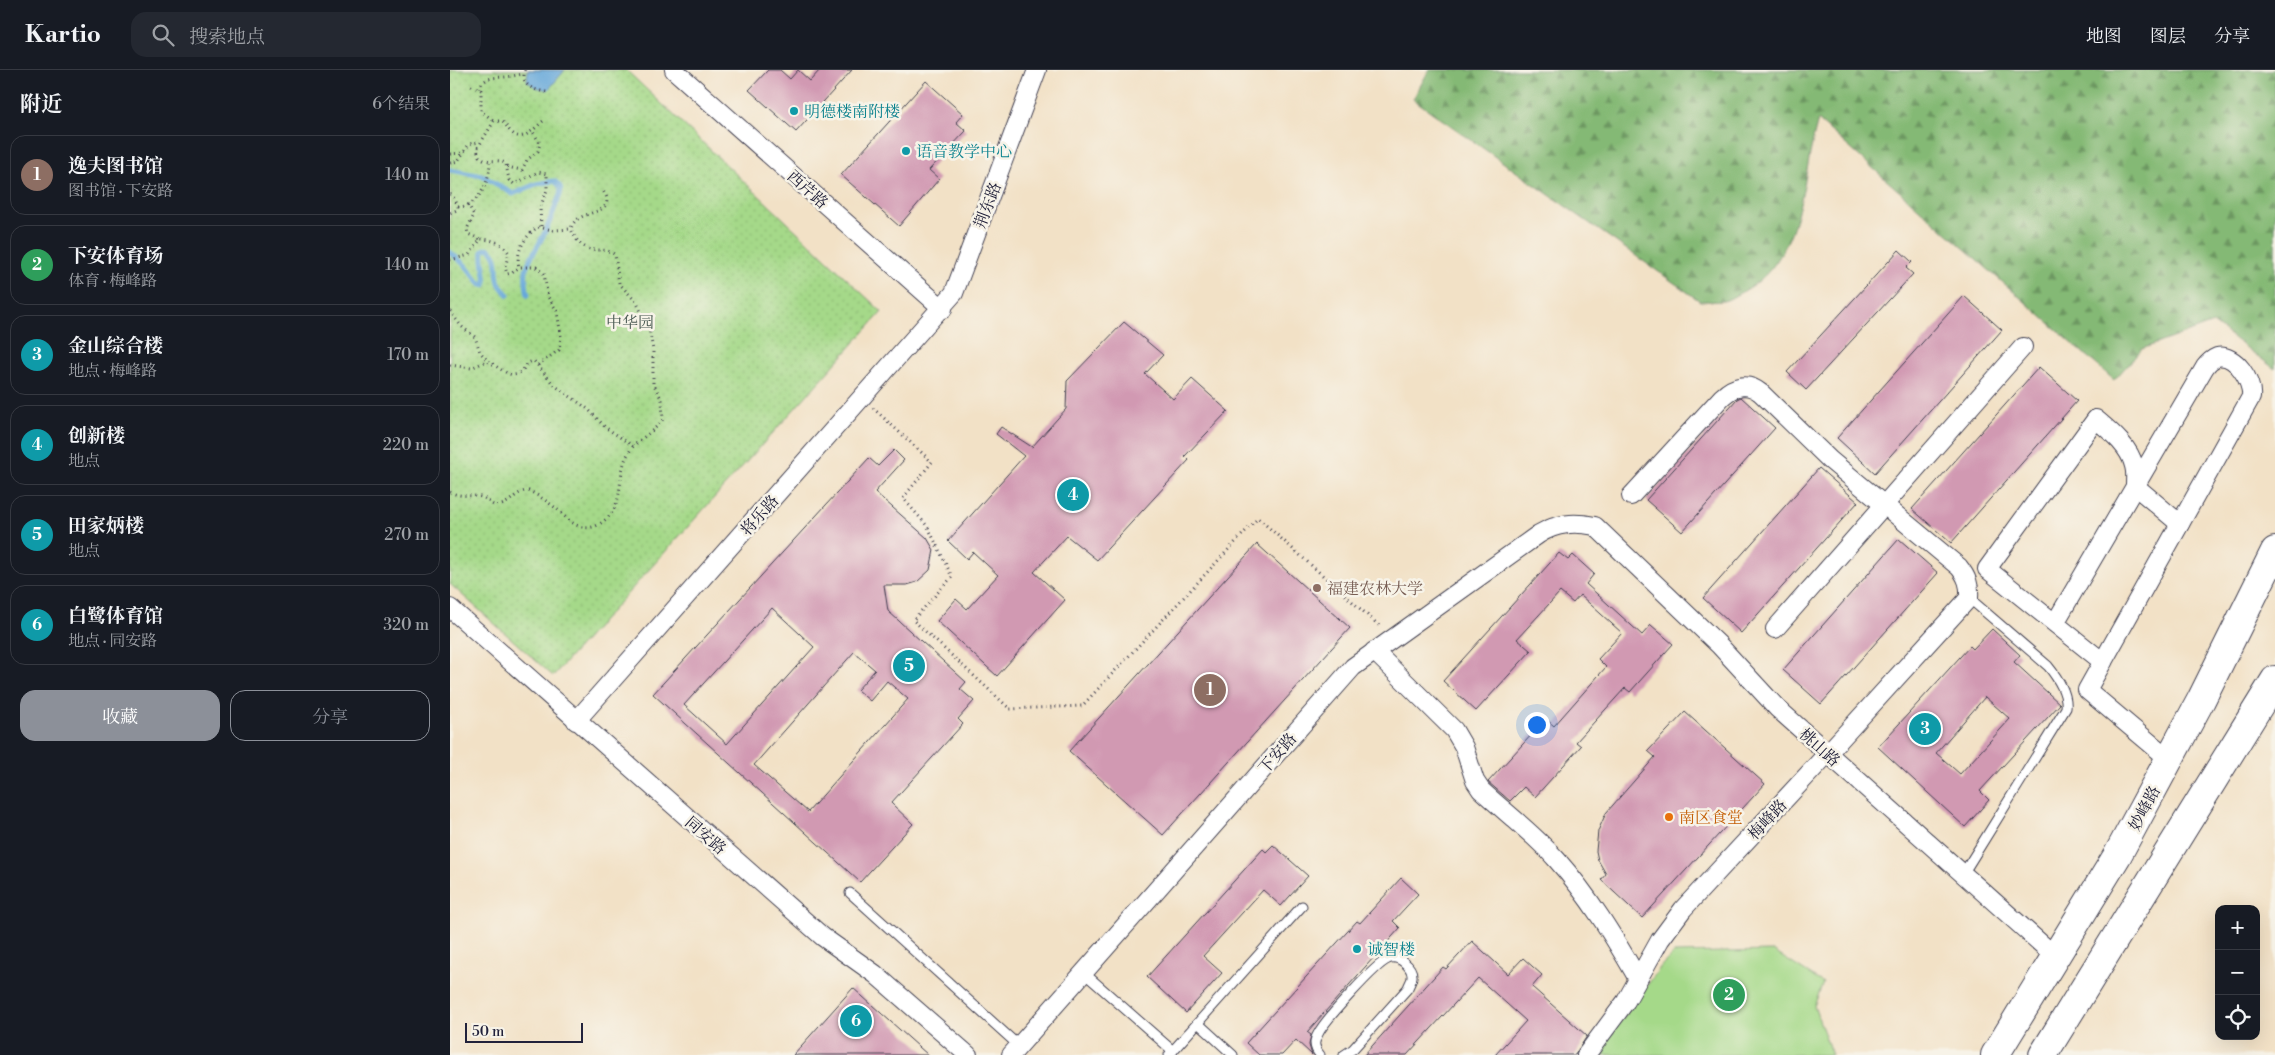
<!DOCTYPE html>
<html lang="zh">
<meta charset="utf-8">
<style>
:root{--surface:#171b24;--page:#242831;--text:#f1f3f6;--muted:#9ea1a6;--line:#363941;--accent:#8c9099}
body{margin:0;font-family:"Libre Bodoni","Noto Serif SC",serif;background:var(--page);color:var(--text)}
.controls{position:absolute;right:15px;bottom:15px;display:grid;overflow:hidden;border-radius:10px;box-shadow:0 5px 20px #0002}
.controls button{width:45px;height:45px;display:grid;place-items:center;padding:0;border:0;border-bottom:1px solid var(--line);background:var(--surface);color:var(--text);font:25px sans-serif}
.scale{position:absolute;left:15px;bottom:12px;width:118px;box-sizing:border-box;padding-left:5px;border:2px solid #22223b;border-top:0;font-size:14px;line-height:18px;white-space:nowrap;color:#22223b;-webkit-text-stroke:4px #f7f3e8;paint-order:stroke}
.you{position:absolute;left:1086px;top:654px;width:18px;height:18px;margin:-12px;border:4px solid #fff;border-radius:50%;background:#1a73e8;box-shadow:0 0 0 8px #1a73e833}
.badge{display:grid;place-items:center;width:32px;height:32px;border-radius:50%;background:var(--accent);color:#fff;font-size:16px;font-weight:700}
.pin{position:absolute;translate:-50% -50%;border:2px solid #fff;box-shadow:0 1px 5px #0006}
.list{margin:0;padding:0;list-style:none}
h2{display:flex;justify-content:space-between;align-items:center;height:65px;margin:0;padding:0 20px;font-size:21px}
h2 small{font-size:16px;font-weight:400;color:var(--muted)}
.list li{display:grid;grid-template-columns:32px 1fr auto;gap:15px;align-items:center;box-sizing:border-box;height:80px;margin:0 10px 10px;padding:0 10px;border:1px solid var(--line);border-radius:15px}
.list b{display:block;font-size:19px;white-space:nowrap}
.list p{margin:0;font-size:16px;white-space:nowrap;color:var(--muted)}
.list em{font-size:16px;font-style:normal;color:var(--muted)}
.actions{display:flex;gap:10px;padding:15px 20px}
.actions a{flex:1;padding:11px 0;border:1px solid var(--accent);border-radius:15px;text-align:center;font-size:18px;color:var(--accent)}
.actions .main{background:var(--accent);color:#fff}
.icon{flex:none;width:28px;height:28px;fill:none;stroke:currentColor;stroke-width:2;stroke-linecap:round;stroke-linejoin:round}
.map{position:relative;flex:none;width:1825px;height:985px;overflow:hidden}
header{display:flex;align-items:center;gap:30px;box-sizing:border-box;height:70px;padding:0 25px;background:var(--surface);border-bottom:1px solid var(--line)}
header strong{font-size:24px}
nav{display:flex;gap:28px;margin-inline-start:auto;font-size:18px}
.search{width:350px;height:45px;background:var(--page);display:flex;align-items:center;gap:12px;box-sizing:border-box;padding:0 18px;border-radius:15px;color:var(--muted);font-size:19px}
main{display:flex}
aside{flex:1;background:var(--surface)}
.map>svg:first-child{display:block}
</style>
<header>
<strong>Kartio</strong>
<div class="search"><svg class="icon" aria-label="search" viewBox="0 0 24 24"><circle cx="10" cy="10" r="6"/><path d="M15 15l6 6"/></svg>搜索地点</div>
<nav><a>地图</a><a>图层</a><a>分享</a></nav>
</header>
<main>
<aside>
<h2>附近<small>6个结果</small></h2>
<ul class="list">
<li><span class="badge" style="background:#8d6e63">1</span><div><b>逸夫图书馆</b><p>图书馆 · 下安路</p></div><em>140 m</em></li>
<li><span class="badge" style="background:#2e9e5b">2</span><div><b>下安体育场</b><p>体育 · 梅峰路</p></div><em>140 m</em></li>
<li><span class="badge" style="background:#0f9aa8">3</span><div><b>金山综合楼</b><p>地点 · 梅峰路</p></div><em>170 m</em></li>
<li><span class="badge" style="background:#0f9aa8">4</span><div><b>创新楼</b><p>地点</p></div><em>220 m</em></li>
<li><span class="badge" style="background:#0f9aa8">5</span><div><b>田家炳楼</b><p>地点</p></div><em>270 m</em></li>
<li><span class="badge" style="background:#0f9aa8">6</span><div><b>白鹭体育馆</b><p>地点 · 同安路</p></div><em>320 m</em></li>
</ul>
<div class="actions"><a class="main">收藏</a><a>分享</a></div>
</aside>
<div class="map">
<svg width="1825" height="985" viewBox="0 0 1825 985">
<defs>
<pattern id="forest-firs" width="22" height="20" patternUnits="userSpaceOnUse" patternTransform="scale(1.25)"><rect width="22" height="20" fill="#84b975"/><path d="M5 1l3.5 6h-7zM16 11l3.5 6h-7z" fill="#6c9661"/></pattern>
<pattern id="park-dots" width="8" height="8" patternUnits="userSpaceOnUse" patternTransform="scale(1.25)"><rect width="8" height="8" fill="#a5d989"/><path d="M2 2h.1M6 6h.1" fill="none" stroke="#8eba77" stroke-width="1.8" stroke-linecap="round"/></pattern>
</defs>
<rect width="100%" height="100%" fill="#f7f3e8"/>
<filter id="ink" filterUnits="userSpaceOnUse"><feTurbulence type="fractalNoise" baseFrequency=".02" numOctaves="2"/><feDisplacementMap in="SourceGraphic" scale="10" xChannelSelector="R" yChannelSelector="G"/><feConvolveMatrix kernelMatrix="1 2 1 2 8 2 1 2 1" color-interpolation-filters="sRGB"/></filter>
<filter id="wash" filterUnits="userSpaceOnUse"><feTurbulence type="fractalNoise" baseFrequency=".0096" numOctaves="4" result="noise"/><feDisplacementMap in="SourceGraphic" scale="20" xChannelSelector="R" yChannelSelector="G"/><feGaussianBlur stdDeviation="1.12" result="paint"/><feColorMatrix in="noise" values="0 0 0 0 0 0 0 0 0 0 0 0 0 0 0 0 0 1.4 0 .05"/><feComposite in="paint" operator="in"/></filter>
<g filter="url(#wash)">
<rect width="100%" height="100%" fill="#f2e1c6"/>
<!-- forest -->
<path fill="url(#forest-firs)" stroke="#536e58" d="M979,0H1825V299L1763,253L1692,279L1664,310L1368,50C1351,107 1354,188 1294,221C1287,224 1280,230 1273,231C1266,232 1257,231 1250,231L963,29Z"/>
<!-- park -->
<polygon fill="url(#park-dots)" stroke="#647e62" points="0,0 176,0 432,242 103,606 0,514"/>
<!-- pitch -->
<polygon fill="#a5d989" stroke="#647e62" points="1323,881 1373,913 1364,936 1382,985 1146,985 1212,895 1224,883"/>
<!-- water -->
<polygon fill="#66a8da" stroke="#44658a" points="78,0 115,0 98,20 85,17 77,11"/>
<g fill="none" stroke-linecap="round" stroke-linejoin="round">
<!-- stream -->
<g stroke="#66a8da" stroke-width="5">
<path d="M0,100L33,106L63,124L86,114L104,111C110,115 112,118 110,125C104,139 100,153 93,166C80,193 71,192 78,225"/>
<path d="M0,182L16,196L31,215H35C37,203 31,192 33,180L38,178C53,188 43,202 50,215C52,219 56,222 58,225"/>
</g>
</g>
<g id="blocks">
<!-- building -->
<g fill="#d199b2" fill-rule="evenodd">
<polygon points="318,0 330,0 340,9 348,0 360,11 370,0 402,0 346,62 299,20"/>
<polygon points="476,11 513,44 506,52 516,61 479,100 489,109 449,156 391,105"/>
<polygon points="1449,180 1462,192 1456,198 1463,204 1356,320 1337,302"/>
<polygon points="1514,226 1552,260 1425,403 1387,368"/>
<polygon points="674,252 713,285 695,304 723,329 742,309 778,341 735,386 739,390 647,490 617,466 584,502 615,530 547,606 487,551 506,529 517,539 548,505 523,482 517,489 498,471 574,386 546,364 551,357 582,377 616,339 617,311"/>
<polygon points="1589,297 1627,331 1501,473 1462,439"/>
<polygon points="1291,327 1325,358 1232,462 1196,430 1287,329"/>
<path d="M444,380L454,390L425,422L477,468L484,480L480,500L467,512L457,515H434L438,541L516,612L510,619L524,631L508,649L513,654L441,733L463,754L410,812L203,624L419,388L428,396ZM322,538L364,577L277,674L234,635ZM404,582L425,600L407,620L420,631L437,611L458,629L358,742L304,695Z"/>
<polygon points="1369,398 1408,432 1291,563 1253,528"/>
<polygon points="1449,469 1488,503 1371,634 1333,600"/>
<polygon points="807,474 900,558 713,765 619,681"/>
<polygon points="1109,483 1118,490 1123,485 1144,504 1136,514 1192,565 1201,555 1223,574 1180,622 1175,618 1126,672 1131,676 1085,727 1074,717 1060,731 1038,712 1096,649 1104,656 1156,597 1148,589 1172,563 1130,525 1123,533 1110,522 1067,569 1081,581 1026,641 993,611"/>
<path d="M1542,559L1570,585L1564,592L1610,634L1530,721L1539,730L1515,757L1428,677L1520,576L1523,579ZM1535,627L1560,649L1510,704L1486,683Z"/>
<polygon points="1235,642 1315,714 1192,848 1151,810 1156,804 1148,790 1146,781 1148,761 1156,743 1205,687 1198,681"/>
<polygon points="823,775 858,806 831,836 813,820 753,886 772,903 736,943 697,907 813,779 816,782"/>
<polygon points="951,808 968,824 943,851 950,858 857,962 861,965 859,975 862,985 846,970 832,985 809,985 796,973 907,851 910,853"/>
<polygon points="1022,871 1058,904 1073,888 1092,905 1082,917 1137,966 1125,985 1045,985 1076,951 1028,908 957,985 914,985 993,897 996,899"/>
<polygon points="403,918 478,985 343,985"/>
</g>
</g>
</g>
<g filter="url(#ink)">
<use href="#blocks" fill-opacity="0" stroke="#413f50" stroke-width="1"/>
<g fill="none" stroke-linecap="round" stroke-linejoin="round">
<defs>
<g id="lane">
<path d="M1513,804L1616,638C1618,623 1607,607 1598,596L1519,528"/>
<polyline points="400,823 569,976"/>
<polyline points="633,902 723,981"/>
<polyline points="748,953 783,985"/>
<polyline points="719,985 852,836"/>
<path d="M870,985C864,978 863,972 868,964C874,951 926,894 938,889C948,884 963,897 962,907C962,911 959,914 958,918L903,979L894,985"/>
</g>
<g id="street">
<polyline points="224,0 493,239"/>
<polyline points="0,538 373,867 425,904 518,985"/>
<path d="M1605,553L1755,297C1758,293 1762,289 1767,287C1785,283 1803,311 1801,327L1637,620L1719,689"/>
<polyline points="1325,559 1573,277"/>
<path d="M924,581L1004,660L1014,677L1025,711L1031,720C1056,743 1084,764 1107,790C1139,826 1164,867 1188,909"/>
<path d="M1653,592L1537,499L1646,349C1660,361 1680,377 1684,396C1686,402 1685,409 1685,416L1730,454"/>
<polyline points="126,651 504,223 587,0"/>
<path d="M561,985L903,597L1089,464C1107,453 1124,452 1145,456L1269,575L1327,638L1606,887"/>
<path d="M1136,985L1176,931L1210,870L1233,839L1377,684L1519,528C1520,515 1517,507 1509,497L1380,390L1311,323C1298,312 1285,315 1272,327L1181,426"/>
</g>
<g id="primary">
<polyline points="1545,985 1667,786 1751,630 1825,481"/>
<polyline points="1593,985 1825,610"/>
</g>
</defs>
<!-- lane casing -->
<use href="#lane" stroke="#413f50" stroke-width="11"/>
<!-- street casing -->
<use href="#street" stroke="#413f50" stroke-width="20"/>
<!-- primary casing -->
<use href="#primary" stroke="#413f50" stroke-width="30"/>
<!-- path -->
<g stroke="#413f50" stroke-width="3" stroke-dasharray="1 4" stroke-linecap="butt">
<path d="M75,0C70,16 84,20 97,22"/>
<polyline points="21,16 31,20 31,41 44,51"/>
<path d="M28,18C36,7 41,8 53,7C60,7 67,5 74,4"/>
<polyline points="0,84 13,83"/>
<polyline points="0,93 8,91 19,74 29,72"/>
<polyline points="57,97 72,100 77,90 88,81 90,73 83,62"/>
<polyline points="0,124 5,129 8,137 7,140 0,143"/>
<polyline points="18,134 24,145 17,159 18,164 30,169"/>
<path d="M8,137C29,137 40,110 40,92"/>
<path d="M91,156L90,138L97,120V104L88,102L64,114L59,110L56,94C47,87 39,95 29,86L27,79L44,51H51C56,54 57,58 61,62C74,75 86,55 95,50"/>
<path d="M0,190L19,185L31,169C43,170 52,172 59,183L55,197L57,204L62,203L69,197"/>
<polyline points="0,241 11,256 25,267 30,282 37,290"/>
<path d="M0,295L21,298L37,291C46,294 60,310 69,303C76,299 75,292 84,291L104,315L138,339L155,357L183,376"/>
<path d="M88,295L109,280L111,266L107,241L98,227L94,204L86,197H69C65,181 76,165 88,157L103,160L121,159"/>
<polyline points="423,338 482,392 453,428 478,457 502,507 463,550 560,639 632,636 808,448 932,558"/>
<path d="M0,422C13,428 18,424 31,427C39,429 41,438 51,435C62,432 67,420 79,421C88,425 100,433 108,440C115,446 120,453 129,456C136,459 144,458 151,453C177,436 165,407 178,384C186,369 204,363 213,349L212,330L203,313V280L199,258L187,233L169,213L165,185C153,173 134,191 121,159C125,140 157,146 157,130C157,126 154,123 152,119"/>
</g>
<!-- lane -->
<use href="#lane" stroke="#fff" stroke-width="9"/>
<!-- street -->
<use href="#street" stroke="#fff" stroke-width="18"/>
<!-- primary -->
<use href="#primary" stroke="#fff" stroke-width="28"/>
</g>
</g>
<!-- markers -->
<g fill="#0f9aa8" stroke="#f7f3e8" stroke-width="2">
<circle cx="344" cy="41" r="5"/>
<circle cx="456" cy="81" r="5"/>
<circle cx="907" cy="879" r="5"/>
</g>
<circle fill="#8d6e63" stroke="#f7f3e8" stroke-width="2" cx="867" cy="518" r="5"/>
<circle fill="#e8710a" stroke="#f7f3e8" stroke-width="2" cx="1219" cy="747" r="5"/>
<g text-anchor="middle" stroke-width="5" stroke-linejoin="round" paint-order="stroke">
<!-- culture labels -->
<g font-size="16" fill="#0d838f" stroke="#f7f3e8" text-anchor="start">
<text x="354" y="47">明德楼南附楼</text>
<text x="466" y="87">语音教学中心</text>
<text x="917" y="885">诚智楼</text>
</g>
<!-- street labels -->
<g font-size="16" fill="#22223b" stroke="#f7f3e8">
<text transform="translate(358 119) rotate(42)" y="6">西芹路</text>
<text transform="translate(537 135) rotate(-69)" y="6">荆东路</text>
<text transform="translate(309 445) rotate(-48)" y="6">将乐路</text>
<text transform="translate(1370 677) rotate(42)" y="6">桃山路</text>
<text transform="translate(827 683) rotate(-49)" y="6">下安路</text>
<text transform="translate(1694 738) rotate(-62)" y="6">妙峰路</text>
<text transform="translate(1317 749) rotate(-47)" y="6">梅峰路</text>
<text transform="translate(256 765) rotate(41)" y="6">同安路</text>
</g>
<!-- park labels -->
<g font-size="16" fill="#495952" stroke="#f7f3e8">
<text x="180" y="258">中华园</text>
</g>
<!-- education labels -->
<g font-size="16" fill="#785e54" stroke="#f7f3e8" text-anchor="start">
<text x="877" y="524">福建农林大学</text>
</g>
<!-- food labels -->
<g font-size="16" fill="#c56008" stroke="#f7f3e8" text-anchor="start">
<text x="1229" y="753">南区食堂</text>
</g>
</g>
</svg>
<div class="controls">
<button>+</button>
<button>−</button>
<button><svg class="icon" aria-label="locate" viewBox="0 0 24 24"><circle cx="12" cy="12" r="6"/><path d="M12 2v4M12 18v4M2 12h4M18 12h4"/></svg></button>
</div>
<div class="scale">50 m</div>
<div class="you"></div>
<div class="pin badge" style="left:760px;top:620px;background:#8d6e63">1</div>
<div class="pin badge" style="left:1279px;top:925px;background:#2e9e5b">2</div>
<div class="pin badge" style="left:1475px;top:659px;background:#0f9aa8">3</div>
<div class="pin badge" style="left:623px;top:425px;background:#0f9aa8">4</div>
<div class="pin badge" style="left:459px;top:596px;background:#0f9aa8">5</div>
<div class="pin badge" style="left:406px;top:951px;background:#0f9aa8">6</div>
</div>
</main>
